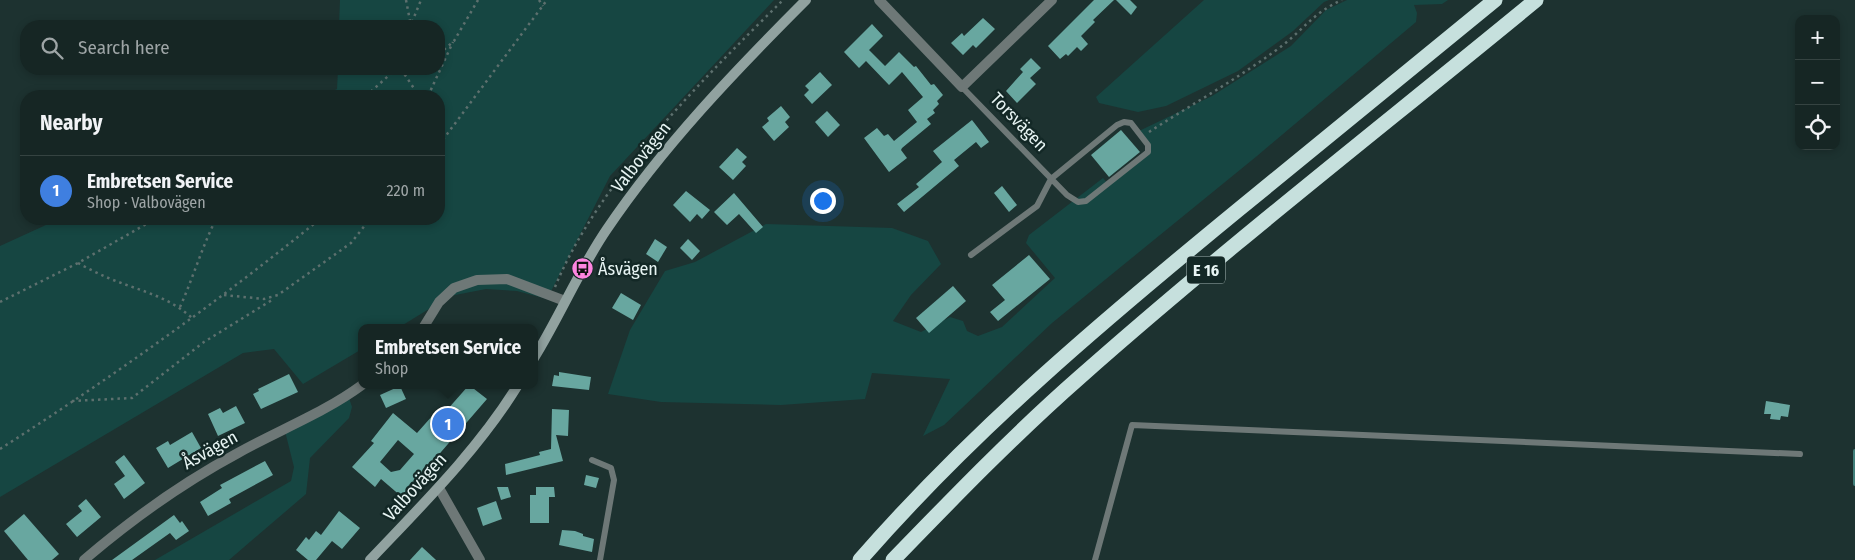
<!DOCTYPE html>
<meta charset="utf-8">
<style>
:root{--surface:#162624;--page:#1f2e2c;--text:#f1f3f6;--muted:#9ea5a6;--line:#354341;--accent:#8bbbb9}
body{margin:0;font-family:"Fira Sans Condensed",sans-serif;background:var(--page);color:var(--text)}
.controls{position:absolute;right:15px;top:15px;display:grid;overflow:hidden;border-radius:10px;box-shadow:0 2px 8px #0003}
.controls button{width:45px;height:45px;display:grid;place-items:center;padding:0;border:0;border-bottom:1px solid var(--line);background:var(--surface);color:var(--text);font:25px sans-serif}
.you{position:absolute;left:822px;top:200px;width:18px;height:18px;margin:-12px;border:4px solid #fff;border-radius:50%;background:#1a73e8;box-shadow:0 0 0 8px #1a73e833}
.badge{display:grid;place-items:center;width:32px;height:32px;border-radius:50%;background:var(--accent);color:#fff;font-size:16px;font-weight:700}
.pin{position:absolute;translate:-50% -50%;border:2px solid #fff;box-shadow:0 1px 5px #0006}
.popup{position:absolute;left:358px;top:324px;width:180px;height:65px;box-sizing:border-box;display:grid;place-content:center;border-radius:10px;background:var(--surface);filter:drop-shadow(0 1px 4px #0005);font-size:16px;white-space:nowrap;color:var(--muted)}
.popup b{font-size:19px;color:var(--text)}
.popup::after{content:'';position:absolute;left:50%;top:100%;margin-left:-10px;border:10px solid transparent;border-top-color:var(--surface)}
.list{margin:0;padding:0;list-style:none}
h2{display:flex;justify-content:space-between;align-items:center;height:65px;margin:0;padding:0 20px;font-size:21px}
h2 small{font-size:16px;font-weight:400;color:var(--muted)}
.list li{display:grid;grid-template-columns:32px 1fr auto;gap:15px;align-items:center;box-sizing:border-box;height:70px;padding:0 20px;border-top:1px solid var(--line)}
.list b{display:block;font-size:19px;white-space:nowrap}
.list p{margin:0;font-size:16px;white-space:nowrap;color:var(--muted)}
.list em{font-size:16px;font-style:normal;color:var(--muted)}
.icon{flex:none;width:28px;height:28px;fill:none;stroke:currentColor;stroke-width:2;stroke-linecap:round;stroke-linejoin:round}
.map{position:relative;flex:none;width:1855px;height:560px;overflow:hidden}
.search{position:absolute;background:var(--surface);box-shadow:0 2px 8px #0003;left:20px;top:20px;width:425px;height:55px;display:flex;align-items:center;gap:12px;box-sizing:border-box;padding:0 18px;border-radius:20px;color:var(--muted);font-size:19px}
.panel{position:absolute;background:var(--surface);box-shadow:0 2px 8px #0003;left:20px;top:90px;width:425px;height:135px;border-radius:20px}
.map>svg:first-child{display:block}
</style>
<div class="map">
<svg width="1855" height="560" viewBox="0 0 1855 560">
<rect width="100%" height="100%" fill="#1d3230"/>
<!-- green -->
<g fill="#164642">
<polygon points="340,0 774,0 610,176 547,299 517,291 486,289 450,296 398,328 362,328 362,349 303,384 274,349 243,353 0,497 0,246 59,219 439,219 439,96 322,96 337,89 338,69 439,69 439,26 339,26"/>
<polygon points="1204,0 1329,0 1324,2 1293,31 1238,71 1166,106 1138,112 1099,103 1096,97"/>
<polygon points="1347,0 1448,0 1442,4 1414,5 1417,13 1416,22 1257,156 1052,323 944,425 923,436 950,379 872,373 865,399 781,405 661,402 608,394 630,330 665,271 695,262 766,224 892,228 928,241 941,264 911,295 893,321 921,332 950,317 963,321 967,331 978,336 1002,327 1055,278 1026,243 1029,235 1103,178 1109,185 1150,150 1139,131 1212,96 1291,46 1326,10"/>
<polygon points="349,398 352,407 349,418 310,458 306,494 229,560 155,560 291,481 294,467 285,431"/>
</g>
<g fill="none" stroke-linecap="round" stroke-linejoin="round">
<!-- stream -->
<polyline stroke="#417f7a" stroke-width="4" points="1855,451 1855,484"/>
</g>
<!-- building -->
<g fill="#68a7a0" fill-rule="evenodd">
<polygon points="1094,0 1114,0 1093,20 1095,22 1081,36 1088,44 1081,51 1077,47 1068,56 1066,54 1060,59 1048,46"/>
<polygon points="1116,0 1130,0 1137,7 1131,15"/>
<polygon points="983,18 995,29 976,48 973,45 963,55 951,43 962,33 964,36"/>
<polygon points="872,24 883,36 869,50 885,66 899,52 914,67 916,66 931,85 934,84 943,95 937,101 939,104 933,110 935,113 927,119 931,124 902,148 901,150 907,158 889,172 864,138 877,128 884,136 888,134 894,141 917,122 908,110 923,97 902,72 889,85 866,61 859,68 844,52"/>
<polygon points="1031,58 1041,68 1030,78 1036,84 1017,103 1006,91 1023,72 1020,69"/>
<polygon points="820,72 832,85 812,104 804,95 809,90 805,86"/>
<polygon points="781,106 790,117 785,122 789,127 774,141 762,127 769,121 767,118"/>
<polygon points="827,111 840,125 828,137 815,122"/>
<polygon points="972,120 989,142 981,148 976,142 954,160 959,166 904,212 897,204 919,187 916,184 942,162 933,151"/>
<polygon points="1121,130 1140,152 1109,177 1091,155"/>
<polygon points="737,148 747,157 742,162 746,166 733,180 719,167"/>
<polygon points="1002,186 1017,205 1009,212 994,193"/>
<polygon points="686,191 710,210 702,219 697,214 690,222 673,205"/>
<polygon points="734,193 763,227 756,233 739,214 727,225 714,212"/>
<polygon points="655,239 667,247 658,262 646,254"/>
<polygon points="688,239 700,251 692,260 680,248"/>
<polygon points="1029,255 1050,279 998,321 990,312 1005,300 992,285"/>
<polygon points="953,286 966,301 929,333 916,318"/>
<polygon points="621,293 641,305 633,320 612,308"/>
<polygon points="559,372 591,377 589,390 552,386 554,375 559,376"/>
<polygon points="289,374 298,392 261,409 253,394 259,391 258,389"/>
<path d="M469,385L487,399L402,497L381,479L375,487L352,467L374,443L371,441L393,413L417,433L433,415L439,419ZM398,440L414,454L400,470L391,472L380,462Z"/>
<polygon points="400,386 406,399 386,408 380,395"/>
<polygon points="1766,401 1790,405 1788,417 1781,416 1780,420 1770,419 1771,414 1764,414"/>
<polygon points="236,406 245,423 218,436 208,414 220,408 223,413"/>
<polygon points="552,409 569,410 568,436 556,435 563,461 506,475 505,464 540,455 539,452 551,449"/>
<polygon points="192,432 201,448 168,468 156,448 168,441 170,445"/>
<polygon points="124,455 145,483 124,499 114,484 125,476 115,462"/>
<polygon points="265,461 273,475 229,499 231,503 208,516 200,502 222,488 220,485"/>
<polygon points="586,475 599,478 596,488 584,485"/>
<polygon points="497,487 508,487 511,497 501,500"/>
<polygon points="536,487 554,487 555,497 549,497 549,523 530,523 530,495 536,495"/>
<polygon points="86,499 101,517 77,537 66,524 82,511 78,506"/>
<polygon points="496,501 502,519 483,526 477,508"/>
<polygon points="339,511 360,528 342,549 332,541 316,560 308,560 296,550 306,537 309,540 316,531 321,535"/>
<polygon points="24,514 59,554 52,560 28,560 4,531"/>
<polygon points="174,515 180,523 182,521 189,531 176,540 170,533 132,560 112,560"/>
<polygon points="562,530 575,531 583,534 583,536 594,539 592,552 559,545"/>
<polygon points="422,547 436,560 410,560"/>
</g>
<g fill="none" stroke-linecap="round" stroke-linejoin="round">
<!-- path -->
<g stroke="#5d706e" stroke-width="2.5" stroke-dasharray="2.5 4" stroke-linecap="butt">
<polyline points="406,0 411,26"/>
<polyline points="539,0 543,6"/>
<polyline points="412,22 421,0"/>
<polyline points="439,54 454,41 478,0"/>
<polyline points="401,69 419,96"/>
<polyline points="366,96 396,69"/>
<polyline points="428,96 453,42"/>
<path d="M1149,132C1191,105 1235,80 1275,51C1301,33 1312,13 1342,0"/>
<polyline points="439,145 547,0"/>
<path d="M78,263C87,268 97,273 106,277C136,290 167,295 192,318"/>
<path d="M555,287C598,182 703,79 783,0"/>
<polyline points="224,295 264,299 278,295 351,243 370,219"/>
<polyline points="0,302 78,263 155,219"/>
<path d="M180,307C193,278 202,247 216,219"/>
<polyline points="72,401 132,398 204,342 272,300"/>
<path d="M0,449C111,378 218,302 320,219"/>
</g>
<!-- lane -->
<g stroke="#6e7877" stroke-width="6">
<polyline points="962,87 1067,195 1078,202 1086,201 1148,152 1148,145 1131,123 1124,122 1117,125 1051,179 1037,206 971,255"/>
<polyline points="592,460 611,468 614,480 600,560"/>
<polyline points="1095,560 1132,425 1800,454"/>
</g>
<!-- street -->
<g stroke="#6e7877" stroke-width="10">
<polyline points="879,0 962,87 1052,0"/>
<polyline points="423,328 439,302 454,288 477,280 507,279 565,301"/>
<polyline points="439,488 480,560"/>
<path d="M84,560C132,519 182,483 238,453C279,430 324,413 362,385"/>
</g>
<!-- secondary -->
<g stroke="#91a2a0" stroke-width="10">
<path d="M534,358C560,316 579,270 607,229C664,145 734,72 806,0"/>
<path d="M370,560C422,505 478,450 518,385"/>
</g>
<!-- highway -->
<g stroke="#c6e0dd" stroke-width="15">
<path d="M860,560C973,430 1105,319 1238,210C1323,140 1409,70 1495,0"/>
<path d="M893,560C954,497 1015,434 1080,377C1228,246 1384,125 1536,0"/>
</g>
</g>
<!-- icons -->
<defs>
<symbol id="bus-disc" viewBox="-11 -11 22 22"><circle r="9.5" fill="#fe85e0" stroke="#132826"/><path d="M-5-6H5V4H4V6H2V4H-2V6H-4V4H-5ZM-3.5-4V0h7V-4ZM-3.5 1.2v1.5H-2V1.2ZM2 1.2v1.5H3.5V1.2Z" fill="#111"/></symbol>
</defs>
<g fill-rule="evenodd">
<use href="#bus-disc" x="570" y="256" width="25" height="25"/>
</g>
<g text-anchor="middle" stroke-width="5" stroke-linejoin="round" paint-order="stroke">
<!-- shield labels -->
<rect fill="#132826" stroke="#a7b7b6" stroke-width="1" x="1187" y="256.5" width="38" height="27" rx="4"/>
<g font-size="16" font-weight="bold" fill="#e7f4f3">
<text x="1206" y="276">E 16</text>
</g>
<!-- street labels -->
<g font-size="18" fill="#e7f4f3" stroke="#132826">
<text transform="translate(1019 122) rotate(46)" y="6">Torsvägen</text>
<text transform="translate(641 157) rotate(-52)" y="6">Valbovägen</text>
<text transform="translate(210 450) rotate(-29)" y="6">Åsvägen</text>
<text transform="translate(415 487) rotate(-48)" y="6">Valbovägen</text>
</g>
<!-- poi labels -->
<g font-size="18" fill="#e7f4f3" stroke="#132826" text-anchor="start">
<text x="598" y="275">Åsvägen</text>
</g>
</g>
</svg>
<div class="controls">
<button>+</button>
<button>−</button>
<button><svg class="icon" aria-label="locate" viewBox="0 0 24 24"><circle cx="12" cy="12" r="6"/><path d="M12 2v4M12 18v4M2 12h4M18 12h4"/></svg></button>
</div>
<div class="you"></div>
<div class="pin badge" style="left:448px;top:424px;background:#3f7fe0">1</div>
<div class="popup"><b>Embretsen Service</b>Shop</div>
<div class="search"><svg class="icon" aria-label="search" viewBox="0 0 24 24"><circle cx="10" cy="10" r="6"/><path d="M15 15l6 6"/></svg>Search here</div>
<section class="panel">
<h2>Nearby<small></small></h2>
<ul class="list">
<li><span class="badge" style="background:#3f7fe0">1</span><div><b>Embretsen Service</b><p>Shop · Valbovägen</p></div><em>220 m</em></li>
</ul>
</section>
</div>
